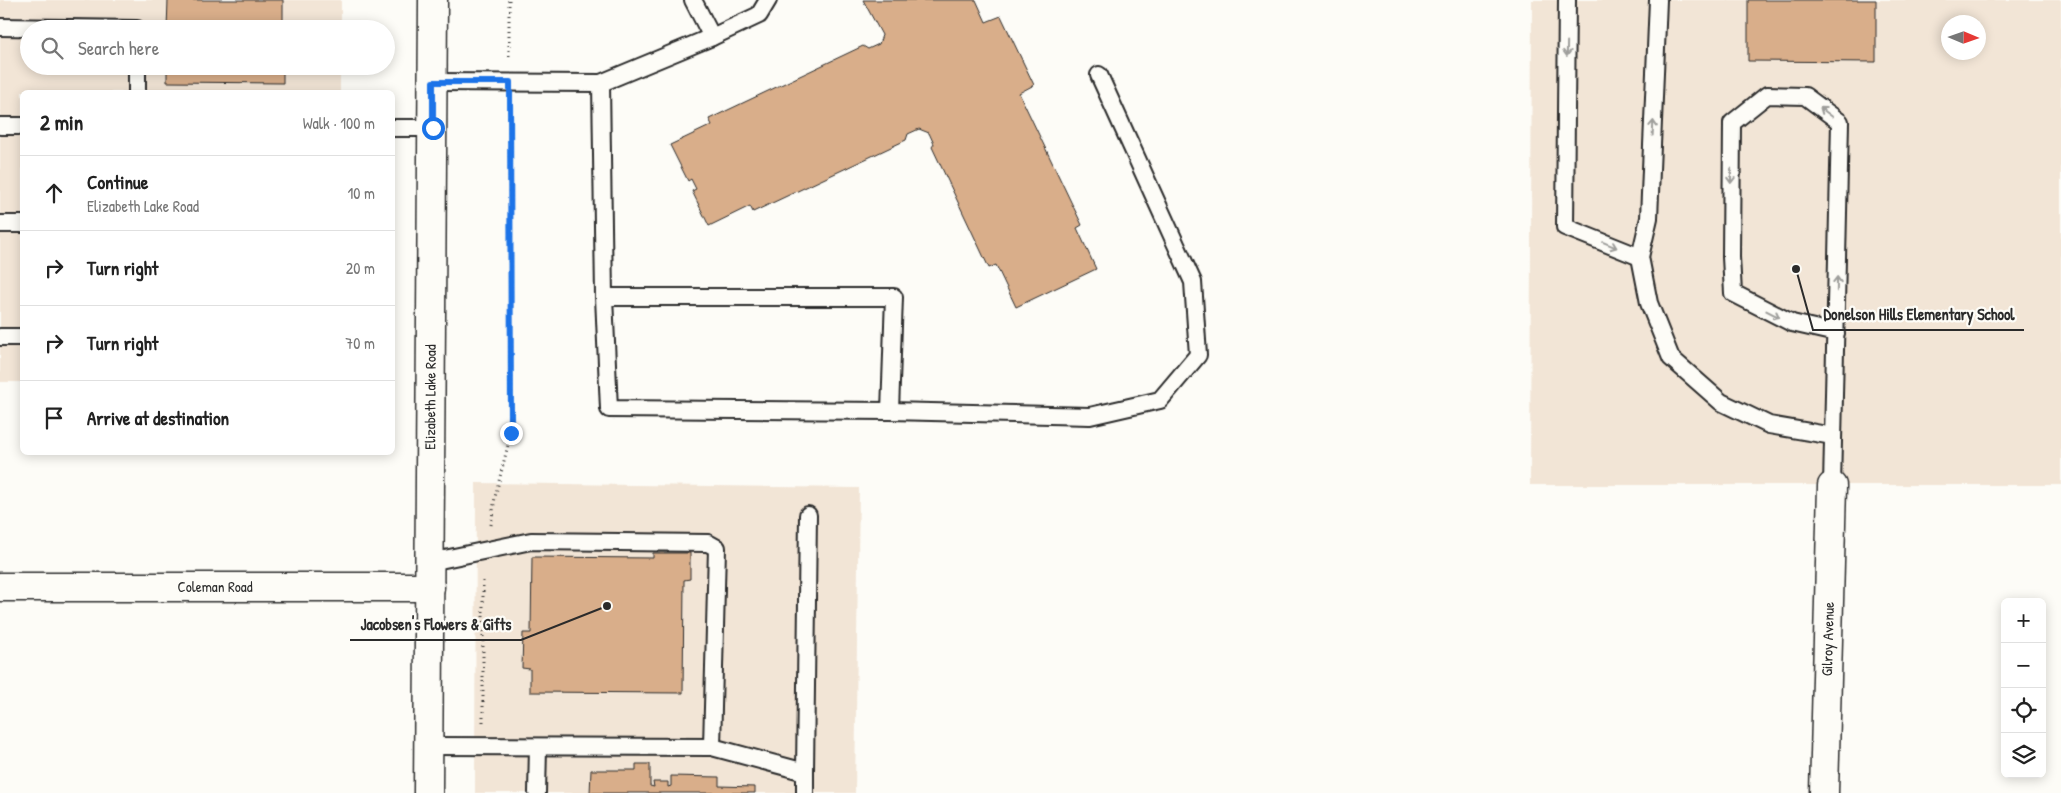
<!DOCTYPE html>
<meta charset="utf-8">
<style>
:root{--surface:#fff;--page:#f2f2f2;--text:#222;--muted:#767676;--line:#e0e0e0}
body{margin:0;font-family:"Patrick Hand",sans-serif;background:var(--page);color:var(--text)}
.controls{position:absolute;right:15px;bottom:15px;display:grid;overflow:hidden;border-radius:8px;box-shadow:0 2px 12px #0003}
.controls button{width:45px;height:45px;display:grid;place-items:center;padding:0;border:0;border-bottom:1px solid var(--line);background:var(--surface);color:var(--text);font:25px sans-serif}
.compass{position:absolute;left:1941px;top:15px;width:45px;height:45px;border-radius:50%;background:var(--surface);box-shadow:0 2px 12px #0003;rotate:92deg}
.stop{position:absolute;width:15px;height:15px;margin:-11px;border:4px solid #1a73e8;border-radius:50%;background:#fff}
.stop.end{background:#1a73e8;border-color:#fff;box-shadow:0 1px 5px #0008}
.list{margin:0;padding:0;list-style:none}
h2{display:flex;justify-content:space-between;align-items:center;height:65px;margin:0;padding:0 20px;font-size:21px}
h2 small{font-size:16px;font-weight:400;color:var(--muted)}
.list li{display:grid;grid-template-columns:32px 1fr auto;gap:15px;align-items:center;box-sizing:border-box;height:75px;padding:0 20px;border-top:1px solid var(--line)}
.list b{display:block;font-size:19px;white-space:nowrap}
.list p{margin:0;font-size:16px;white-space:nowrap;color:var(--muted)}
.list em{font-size:16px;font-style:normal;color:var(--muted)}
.icon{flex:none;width:28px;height:28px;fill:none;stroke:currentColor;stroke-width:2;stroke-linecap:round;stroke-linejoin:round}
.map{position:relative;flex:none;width:2061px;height:793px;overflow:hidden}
.search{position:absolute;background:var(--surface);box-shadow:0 2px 12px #0003;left:20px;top:20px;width:375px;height:55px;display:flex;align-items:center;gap:12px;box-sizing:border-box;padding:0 18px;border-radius:28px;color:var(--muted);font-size:19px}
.panel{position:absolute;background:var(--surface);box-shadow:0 2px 12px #0003;left:20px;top:90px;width:375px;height:365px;border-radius:8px}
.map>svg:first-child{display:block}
</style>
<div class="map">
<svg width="2061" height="793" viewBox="0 0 2061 793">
<rect width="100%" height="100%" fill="#fdfcf7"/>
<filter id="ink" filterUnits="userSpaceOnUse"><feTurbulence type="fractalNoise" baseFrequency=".02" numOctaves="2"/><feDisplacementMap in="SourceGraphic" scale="10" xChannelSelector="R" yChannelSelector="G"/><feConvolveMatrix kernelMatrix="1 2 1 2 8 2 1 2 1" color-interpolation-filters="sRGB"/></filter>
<g filter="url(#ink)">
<!-- built -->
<g fill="#f2e5d6" fill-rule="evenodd">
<polygon points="0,0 341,0 341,29 29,29 29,66 340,66 340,92 22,92 22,382 0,382"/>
<path d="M1532,0H2061V485H1530ZM1948,22H1978V52H1948Z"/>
<polygon points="476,483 859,488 855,793 475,793"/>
</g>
<!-- building -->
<g fill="#d9ae8a" stroke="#2b2b2b">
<polygon points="168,0 283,0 283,29 167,29"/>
<polygon points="863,0 976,0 986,22 1001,16 1034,85 1019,93 1082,225 1077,228 1096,269 1016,307 996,265 989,268 932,147 934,144 929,133 919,129 908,134 906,140 753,212 750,206 709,226 692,191 696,189 691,179 688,181 670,145 712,125 709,119 863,46 868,49 879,44 882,35"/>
<polygon points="1748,0 1876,0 1876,62 1748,61"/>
<polygon points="167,66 283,66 283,83 167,82"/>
<polygon points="653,553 690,553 690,579 684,580 683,693 530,692 530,669 522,668 523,633 531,633 532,557 653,558"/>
<polygon points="636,764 650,764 650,786 654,787 653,782 668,782 668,787 671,786 671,776 719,777 719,786 755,787 755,793 590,793 591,770 636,770"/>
</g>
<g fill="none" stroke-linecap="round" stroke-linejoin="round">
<defs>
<g id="service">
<polyline points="693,0 712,37"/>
<polyline points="1567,0 1565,227 1640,257 1649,218 1658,0"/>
<polyline points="0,27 137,29"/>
<polyline points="137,66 137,92"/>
<polyline points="433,82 601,83 712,37 759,15 768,0"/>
<polyline points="601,83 604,297 894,297 890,411 609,409 604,297"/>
<polyline points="0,126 22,126"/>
<polyline points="392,128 433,128"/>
<polyline points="0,224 22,224"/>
<polyline points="1640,257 1649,303 1671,358 1721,402 1769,425 1833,436"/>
<polyline points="0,337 22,337"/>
<polyline points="890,411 1090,416 1160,400 1198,355 1193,282 1099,75"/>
<polyline points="1832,486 1840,122 1805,96 1767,95 1732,123 1731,257 1733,293 1792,323 1836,333"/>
<polyline points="428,746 712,747 717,548 708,543 531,541 430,562"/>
<polyline points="712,747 805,772 805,793"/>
<polyline points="805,772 808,515"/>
<polyline points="537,793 538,747"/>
</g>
<g id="minor">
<path id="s1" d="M0,587H430"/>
<path id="s2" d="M1824,793L1832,486"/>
</g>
<g id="secondary">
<path id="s3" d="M428,793L433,0"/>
</g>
</defs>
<!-- service casing -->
<use href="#service" stroke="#2b2b2b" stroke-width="20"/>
<!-- minor casing -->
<use href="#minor" stroke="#2b2b2b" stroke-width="31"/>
<!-- secondary casing -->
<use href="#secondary" stroke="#2b2b2b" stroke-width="31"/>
<!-- path -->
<g stroke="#2b2b2b" stroke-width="3" stroke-dasharray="1 4" stroke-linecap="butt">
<polyline points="509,0 509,57"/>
<polyline points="491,525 495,497 511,433 510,108"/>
<polyline points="483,722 483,578"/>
</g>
<!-- service -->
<use href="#service" stroke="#fdfcf7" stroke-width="16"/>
<!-- minor -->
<use href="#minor" stroke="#fdfcf7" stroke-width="28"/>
<!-- secondary -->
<use href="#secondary" stroke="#fdfcf7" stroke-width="28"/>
</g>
<!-- one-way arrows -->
<defs><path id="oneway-shaft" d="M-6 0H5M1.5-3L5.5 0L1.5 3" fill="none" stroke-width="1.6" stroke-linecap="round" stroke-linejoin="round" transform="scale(1.25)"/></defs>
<g stroke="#9e9e9b">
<use href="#oneway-shaft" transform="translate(1567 49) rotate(91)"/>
<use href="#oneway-shaft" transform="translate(1826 112) rotate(-143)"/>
<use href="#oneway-shaft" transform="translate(1653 128) rotate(-87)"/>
<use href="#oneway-shaft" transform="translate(1731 176) rotate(91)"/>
<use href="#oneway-shaft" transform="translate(1610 245) rotate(22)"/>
<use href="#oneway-shaft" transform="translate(1837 284) rotate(-89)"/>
<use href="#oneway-shaft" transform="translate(1773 314) rotate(27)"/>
</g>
</g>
<g fill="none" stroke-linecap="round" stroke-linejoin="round" filter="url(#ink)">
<!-- route -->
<polyline stroke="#1a73e8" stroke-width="6" points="433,128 433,82 510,82 511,433"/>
</g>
<g text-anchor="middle" stroke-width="4.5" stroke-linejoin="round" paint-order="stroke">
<!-- street labels -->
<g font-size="15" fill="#2b2b2b" stroke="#fdfcf7">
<text dy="5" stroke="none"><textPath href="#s3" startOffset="396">Elizabeth Lake Road</textPath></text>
<text dy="5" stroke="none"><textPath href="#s1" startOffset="215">Coleman Road</textPath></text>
<text dy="5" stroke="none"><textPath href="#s2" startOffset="154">Gilroy Avenue</textPath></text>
</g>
</g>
<!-- callouts -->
<path fill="none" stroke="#2b2b2b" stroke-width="2" d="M1796 269L1813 330H2024M607 606L521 640H350"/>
<g fill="#2b2b2b" stroke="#fdfcf7" stroke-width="2">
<circle cx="1796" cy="269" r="5"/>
<circle cx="607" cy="606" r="5"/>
</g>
<g font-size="16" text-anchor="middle" font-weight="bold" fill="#2b2b2b" stroke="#fdfcf7" stroke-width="4.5" stroke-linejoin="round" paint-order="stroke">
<text x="1919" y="320">Donelson Hills Elementary School</text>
<text x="436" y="630">Jacobsen's Flowers &amp; Gifts</text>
</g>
</svg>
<div class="controls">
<button>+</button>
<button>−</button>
<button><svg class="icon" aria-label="locate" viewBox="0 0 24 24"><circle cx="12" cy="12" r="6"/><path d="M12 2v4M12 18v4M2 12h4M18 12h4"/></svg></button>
<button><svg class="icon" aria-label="layers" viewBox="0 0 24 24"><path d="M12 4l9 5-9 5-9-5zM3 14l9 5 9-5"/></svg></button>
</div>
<svg class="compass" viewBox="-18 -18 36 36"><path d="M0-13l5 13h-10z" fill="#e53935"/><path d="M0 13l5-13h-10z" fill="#767676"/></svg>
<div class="stop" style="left:433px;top:128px"></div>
<div class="stop end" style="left:511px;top:433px"></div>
<div class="search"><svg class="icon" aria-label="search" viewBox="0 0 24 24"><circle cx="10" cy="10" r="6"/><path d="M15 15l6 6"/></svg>Search here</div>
<section class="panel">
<h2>2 min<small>Walk · 100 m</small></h2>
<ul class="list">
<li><svg class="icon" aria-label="ahead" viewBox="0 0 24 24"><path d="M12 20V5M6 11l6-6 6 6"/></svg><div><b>Continue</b><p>Elizabeth Lake Road</p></div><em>10 m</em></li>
<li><svg class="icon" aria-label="right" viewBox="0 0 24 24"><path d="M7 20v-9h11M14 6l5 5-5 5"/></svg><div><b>Turn right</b></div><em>20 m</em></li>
<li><svg class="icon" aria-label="right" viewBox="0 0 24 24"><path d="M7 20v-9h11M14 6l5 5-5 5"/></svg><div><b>Turn right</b></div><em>70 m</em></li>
<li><svg class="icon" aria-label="arrive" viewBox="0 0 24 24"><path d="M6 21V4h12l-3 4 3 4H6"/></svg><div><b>Arrive at destination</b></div></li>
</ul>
</section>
</div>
